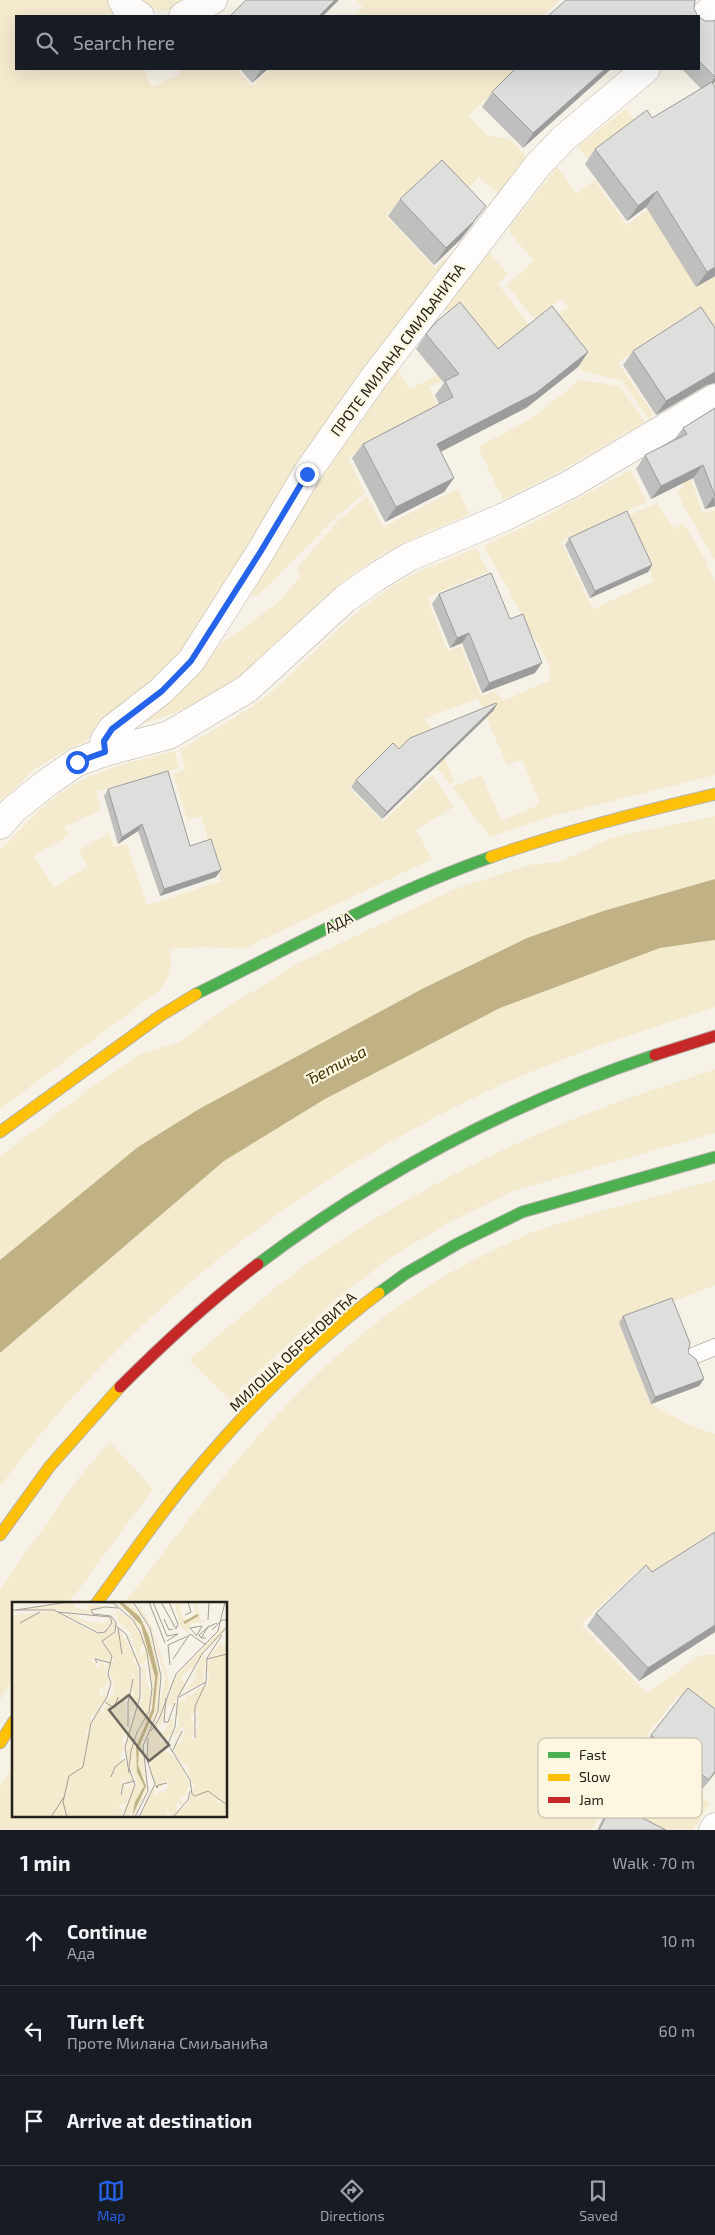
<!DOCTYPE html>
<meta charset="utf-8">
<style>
:root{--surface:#171b24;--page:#20242c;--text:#f1f3f6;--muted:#9ea1a6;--line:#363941;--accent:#2563eb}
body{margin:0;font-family:"Exo 2",sans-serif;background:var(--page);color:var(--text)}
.stop{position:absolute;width:15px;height:15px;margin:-11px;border:4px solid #2563eb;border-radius:50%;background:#fff}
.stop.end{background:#2563eb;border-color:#fff;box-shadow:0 1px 5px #0008}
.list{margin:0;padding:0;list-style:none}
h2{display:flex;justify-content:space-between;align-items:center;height:65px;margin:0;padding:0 20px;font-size:21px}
h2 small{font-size:16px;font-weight:400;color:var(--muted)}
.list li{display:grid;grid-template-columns:32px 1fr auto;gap:15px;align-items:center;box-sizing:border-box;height:90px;padding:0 20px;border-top:1px solid var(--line)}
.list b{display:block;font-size:19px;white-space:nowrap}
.list p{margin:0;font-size:16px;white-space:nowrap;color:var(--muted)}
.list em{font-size:16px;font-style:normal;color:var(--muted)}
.icon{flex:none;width:28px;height:28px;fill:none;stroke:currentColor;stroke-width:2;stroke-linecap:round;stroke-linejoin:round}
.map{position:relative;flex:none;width:715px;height:1830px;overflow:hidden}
.search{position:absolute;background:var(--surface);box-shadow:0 5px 20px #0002;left:15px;right:15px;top:15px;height:55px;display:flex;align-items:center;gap:12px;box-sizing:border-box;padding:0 18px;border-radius:0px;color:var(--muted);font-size:19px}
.sheet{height:335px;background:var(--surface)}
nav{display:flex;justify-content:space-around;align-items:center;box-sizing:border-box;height:70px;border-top:1px solid var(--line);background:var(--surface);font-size:14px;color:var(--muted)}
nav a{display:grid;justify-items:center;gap:2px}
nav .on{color:var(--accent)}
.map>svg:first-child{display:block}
</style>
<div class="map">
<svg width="715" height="1830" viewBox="0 0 715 1830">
<rect width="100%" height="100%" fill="#f7f2e7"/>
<!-- green -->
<g fill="#f4eace">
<polygon points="0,0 110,0 121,16 16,16 16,69 144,69 151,87 181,74 179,69 237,69 252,86 271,69 517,69 468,116 488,136 510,139 527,157 499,195 479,177 462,196 435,168 386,215 435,268 445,258 448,261 183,650 155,679 96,727 86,742 68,749 36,768 0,802"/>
<path d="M138,0H197C177,11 157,16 138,0Z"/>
<polygon points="356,0 560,0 543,16 355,16 363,7"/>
<polygon points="626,109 637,122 587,159 578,146"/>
<polygon points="715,164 715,343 693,311 618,363 653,413 649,420 622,381 582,371 547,325 568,307 561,298 534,319 507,285 534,261 510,233 509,228 557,167 576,193 594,180 627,225 685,181"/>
<polygon points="489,252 508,274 498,284 530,326 487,361 482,359 429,387 451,431 412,425 348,457 365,493 335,518 259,595 250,597 318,483 398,369 410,389 434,377 474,345 445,308"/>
<polygon points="580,380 619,386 645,422 561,471 503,500 478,447 529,420"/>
<polygon points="665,450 690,476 703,514 715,510 715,561 676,492 684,488"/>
<path d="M631,470L647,502L561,541L593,609L654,581L626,517L657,503L674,529L683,523L704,557L715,583V775L556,815L490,837L452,787L481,775L502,821L540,804L522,760L507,765L478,698L424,719L433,729L454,781L450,784L438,769L439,766L412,736L395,752L389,747L349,787L383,822L432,775L454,807L416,830L432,859L243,949L206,947L169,949C174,965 169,977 160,990L0,1109V850C26,823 55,791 91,776C118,764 147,758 175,751L179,768L96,791L101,810L64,827L69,835L34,856L54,887L87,867L79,850L109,833L114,847L127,844L147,905L221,881L201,816L187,820L173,774L185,769L180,749C213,731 246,713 276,688C313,656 346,617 387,590C414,571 446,561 476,548L488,572L427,597L448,651L461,646L481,696L495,691L503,701L550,680V666L484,546L534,522Z"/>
<path d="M458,489L469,514C431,531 391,546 357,571C316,601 283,640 244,672C217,695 173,717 139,724L190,680L221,644L275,605L301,577L297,568L338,521L367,496L383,527Z"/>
<polygon points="715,816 715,879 603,911 527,938 422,989 199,1109 138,1147 0,1260 0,1156 103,1079 138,1055 179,1042 226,1008 297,964 362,933 455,889 529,865 557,862 580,853 610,838"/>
<path d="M715,940V1007C641,1032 566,1055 496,1087C301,1178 127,1313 0,1487V1353L224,1161L325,1099L500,1008L660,948Z"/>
<path d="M715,1069V1133L513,1191L448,1223L393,1256L336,1299L243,1386L230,1400L189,1360C241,1317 292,1271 350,1234C433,1182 522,1137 615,1103C648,1091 682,1081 715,1069Z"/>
<path d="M715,1180V1285L619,1323L651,1404L691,1426L715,1434V1542L694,1631L638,1570L581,1624L646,1693L701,1655H715V1722L678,1696L637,1747L710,1803L693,1830H642L602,1810L592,1830H0V1786L14,1763V1816H226V1604H124C226,1470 332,1327 488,1253C503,1246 518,1238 533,1232C592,1212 655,1197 715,1180Z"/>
<polygon points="110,1442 153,1489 68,1604 14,1604 14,1678 0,1700 0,1589 81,1475"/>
</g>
<!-- water -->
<polygon fill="#c0b285" points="715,879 715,940 660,948 500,1008 325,1099 224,1161 0,1353 0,1260 138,1147 199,1109 422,989 527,938 603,911"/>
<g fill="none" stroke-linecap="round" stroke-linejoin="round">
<defs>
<polyline id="lane" points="693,1356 715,1347"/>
<g id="street">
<polyline points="122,0 126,7 140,16"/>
<polyline points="183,16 213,0"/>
<polyline points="699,21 715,6"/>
<polyline points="105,752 104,741 112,729 161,691 191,661 261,551 307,473 373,379 538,165 564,138 646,69"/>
<polyline points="0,825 14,809 48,782 77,762 105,752 169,735 247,689 345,599 376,577 409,557 504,517 569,485 715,398"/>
<polyline points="713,1830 715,1827"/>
</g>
<g id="fast">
<path d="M196,994C293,946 389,893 491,857"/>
<path d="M258,1264C379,1173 512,1103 655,1055"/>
<polyline points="379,1293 405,1274 457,1244 522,1212 715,1157"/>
</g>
<g id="slow">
<path d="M491,857C565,831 639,812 715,794"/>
<polyline points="0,1132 160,1016 196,994"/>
<polyline points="0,1535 50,1466 120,1387"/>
<path d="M96,1604C127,1562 156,1519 189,1479C245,1411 309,1346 379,1293"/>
<polyline points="0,1743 14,1721"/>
</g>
<g id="jam">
<polyline points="655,1055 715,1036"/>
<path d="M120,1387C164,1343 208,1302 258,1264"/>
</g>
</defs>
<!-- lane casing -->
<use href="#lane" stroke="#b6b3aa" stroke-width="18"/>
<!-- street casing -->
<use href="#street" stroke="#b6b3aa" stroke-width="29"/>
<!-- fast casing -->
<use href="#fast" stroke="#b6b3aa" stroke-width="13"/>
<!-- slow casing -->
<use href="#slow" stroke="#b6b3aa" stroke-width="13"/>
<!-- jam casing -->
<use href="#jam" stroke="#b6b3aa" stroke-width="13"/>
<!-- lane -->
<use href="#lane" stroke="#fefdfb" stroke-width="16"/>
<!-- street -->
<use href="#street" stroke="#fefdfb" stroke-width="28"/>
<!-- fast -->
<use href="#fast" stroke="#4caf50" stroke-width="11"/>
<!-- slow -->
<use href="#slow" stroke="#ffc107" stroke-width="11"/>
<!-- jam -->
<use href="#jam" stroke="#c62828" stroke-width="11"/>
</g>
<!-- wall -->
<g fill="#bfc0be">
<polygon points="699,17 705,21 713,21 715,20 715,82 713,84 715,87 715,276 696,287 646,207 627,221 585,164 595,149 652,118 701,89 682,69 699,69"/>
<polygon points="240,69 268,69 252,83"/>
<polygon points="515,69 611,69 523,148 482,107 492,92"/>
<polygon points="400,199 474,223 461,239 434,265 388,216"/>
<polygon points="426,334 498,349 588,352 578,367 526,408 441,452 454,478 444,492 385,522 352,458 363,444 439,404 435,395 444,383 416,349"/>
<polygon points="633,351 714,382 707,385 656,415 623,365"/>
<polygon points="715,408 715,506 705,509 693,478 651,499 636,469 645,455 673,441 683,428"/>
<polygon points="569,538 652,565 648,572 590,598 565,545"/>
<polygon points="439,594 510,619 535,673 482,693 462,643 450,648 432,604"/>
<polygon points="497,704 493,711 382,819 351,787 356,780 399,749"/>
<polygon points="108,789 190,846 216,877 160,896 138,831 118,844 104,796"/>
<polygon points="623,1316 688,1353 699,1386 651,1404 619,1323"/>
<polygon points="596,1613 715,1632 639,1681 587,1626"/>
<polygon points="715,1709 715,1773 700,1792 642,1747 651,1735"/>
<polygon points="613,1803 666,1830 597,1830 604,1816"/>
</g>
<!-- shaded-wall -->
<g fill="#9b9c9b">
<polygon points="335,0 339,0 323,16 319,16"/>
<polygon points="263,69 268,69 252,83 261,70"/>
<polygon points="605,69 611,69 523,148 533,133"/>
<polygon points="715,77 715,82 704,92"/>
<polygon points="657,191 646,207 627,221 638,206"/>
<polygon points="486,206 461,239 434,265 446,248"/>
<polygon points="715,267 715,276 696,287 707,272"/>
<polygon points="588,352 578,367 526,408 426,459 437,444"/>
<polygon points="715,372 715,383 707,385 656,415 666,401"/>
<polygon points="703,465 693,478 651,499 661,486"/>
<polygon points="454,478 444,492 385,522 396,507"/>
<polygon points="714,496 715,506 705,509"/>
<polygon points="652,565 648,572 590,598 595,591"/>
<polygon points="469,633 462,643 450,648 457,638"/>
<polygon points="542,663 535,673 482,693 489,683"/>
<polygon points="497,704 493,711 382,819 387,812"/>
<polygon points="142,824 138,831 118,844 122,837"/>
<polygon points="221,870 216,877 160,896 164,889"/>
<polygon points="704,1379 699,1386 651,1404 655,1397"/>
<polygon points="715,1625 715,1632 639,1681 648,1668"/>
<polygon points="715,1771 715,1773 700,1792 709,1780"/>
</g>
<!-- building -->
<g fill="#dedfdd" stroke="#9b9c9b">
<polygon points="246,0 335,0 319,16 230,16"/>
<polygon points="566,0 695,0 694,9 698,16 548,16"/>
<polygon points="699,17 705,21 713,21 715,20 715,77 699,61"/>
<polygon points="515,69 605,69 533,133 492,92"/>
<polygon points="712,82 715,87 715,267 707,272 657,191 638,206 595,149 647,110 652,118"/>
<polygon points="442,160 486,206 473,222 446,248 400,199"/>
<polygon points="460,302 498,349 552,306 588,352 536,393 437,444 454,478 396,507 363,444 453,397 445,381 459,374 426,334 437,321"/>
<polygon points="701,307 715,328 715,372 666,401 633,351"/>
<polygon points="715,408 715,496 703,465 661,486 645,455 687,434 683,428"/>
<polygon points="627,511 652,565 595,591 569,538"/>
<polygon points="491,573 510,619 523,614 542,663 489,683 469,633 457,638 439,594"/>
<polygon points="496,703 497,704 387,812 356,780 393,743 399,749 410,738"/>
<polygon points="168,771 190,846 211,839 221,870 164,889 142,824 122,837 108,789"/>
<polygon points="672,1298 690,1343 688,1353 696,1359 704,1379 655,1397 623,1316"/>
<polygon points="715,1532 715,1625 648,1668 596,1613 646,1565 652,1572"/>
<polygon points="688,1688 715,1709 715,1771 709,1780 651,1735"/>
<polygon points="613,1803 666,1830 599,1830"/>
</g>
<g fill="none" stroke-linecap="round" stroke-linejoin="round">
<!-- route -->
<polyline stroke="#2563eb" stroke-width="6" points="77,762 105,752 104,741 112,729 162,691 191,661 261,551 307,474"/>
</g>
<g text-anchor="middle" stroke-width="4.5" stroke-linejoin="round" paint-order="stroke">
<!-- street labels -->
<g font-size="15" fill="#232119" stroke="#fdf6e1">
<text transform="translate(398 350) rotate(-53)" y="5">ПРОТЕ МИЛАНА СМИЉАНИЋА</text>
<text transform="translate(339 923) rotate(-26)" y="5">АДА</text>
<text transform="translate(293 1352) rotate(-43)" y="5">МИЛОША ОБРЕНОВИЋА</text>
</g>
<!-- water labels -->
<g font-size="16" font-style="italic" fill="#403200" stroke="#fdf6e1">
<text transform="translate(336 1065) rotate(-28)" y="6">Ђетиња</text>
</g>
</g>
<!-- overview -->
<g transform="translate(12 1602)">
<rect width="215" height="215" fill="#f7f2e7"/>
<path d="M101,0L114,6L126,19L132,31L142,70L140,107L124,145L125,170L132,184L117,215H112L113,205L125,181L118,163L120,149L126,128L139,107L140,77L130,30L116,10ZM110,0H119L137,28L148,69L146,107L130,143L135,186L122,215H120L134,180L126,163L127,145L142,110L146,71L130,20ZM123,0L129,5L140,25L158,81L147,114L134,142L135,132L147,109L153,76L139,26ZM162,0H167L169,12L176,18L185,10L180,9L184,6L180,0H185L188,17L196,20L178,21L176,31L173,33L175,30L168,23ZM57,1H62L63,6L75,8L76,3L92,4L78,10L98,14L103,20L104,23L102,31L89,39L98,51L99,60L95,58L78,57L81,61L83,59L85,67H88L87,58L89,63V58L92,61V69L94,61L95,65L97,62L94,58L99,62L94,70L98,81L88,86L87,93L92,94L91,89L95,88L96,90V92L93,89L92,93L95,94L82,114L79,113L78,128L73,127L74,133L78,132L74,151L81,118L88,108L92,110L94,99L103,90L100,82L104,83L97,71L100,59L103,60L100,54L103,52H99L91,38L103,32L106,26L124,56L121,57V62L126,60L127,97L122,111L118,109L117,114L121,112L117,125L116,101L121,97L118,91L122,94V90H118L121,88L119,86L122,72L119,71L121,76L117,89L115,88L116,96L113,98L116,123L109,142L113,141L108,157L113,158L122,179L115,181L113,180L115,178L109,177L112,182L106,192L110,193L112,183L116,186L123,180L122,185L113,202L108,203L107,208L109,214L108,206H111L110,215H0V13L42,9L78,29L89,32L101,22L97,14L38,7L6,8ZM103,7L117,16L126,28L124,30H127L131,40L129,45H133L127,46L129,50L127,54H130L134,47L135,57L132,62L136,64L127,61L123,45L120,46L122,36H116L120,33L113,25L109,27L113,23L107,22L105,14L97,12L106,13ZM48,10L66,13V16L78,20L95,21L96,16L100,20L89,30ZM213,24V27L210,32L191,51L180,68L179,66L169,76L171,80L174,78L171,87L160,104L155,103V96L160,89L157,87L165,73ZM209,41L211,44L215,41V203L206,197L204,199L215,204V215H159L155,209L158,200L154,209L157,215H128L143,183V194L149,189L152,191L158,181L155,177V180L150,179V184L145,187L136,158L137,135L148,118L154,98L152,117L143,131L153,130L157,117H162L160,130L156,136L150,135L148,140L155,138L154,151L157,150L165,158L178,181L173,194H169V200H173L169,203L165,199L164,210L175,203L183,181L179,180L175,164L163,153V140L169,143L168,137L172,141L169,133L174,130L170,124L161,139L164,132L160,133L167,123V115L163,114L167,109L164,107L168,99L174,97V93L179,94L188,85L197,84L195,78L198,71L192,68L191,81L177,87V90L174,87L185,75L183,72L179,78L191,53L194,55L191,57H195L191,68L198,62L196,58L207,52L205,49L206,52L196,56ZM184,108L187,110L183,119L188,118L185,122L188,125H185L183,134L186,135L179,138L183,126L178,116ZM128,65L134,67L133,82L137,78L135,82L139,90L136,112L123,131L117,165L114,144L116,129L126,106L129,105L127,101L131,99L129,79L132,78Z" fill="#f4eace" fill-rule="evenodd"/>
<path d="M106,0H110L128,15L137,35L146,71L142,110L127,145L126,163L134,184L120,215L123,200L132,184L125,170L124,145L140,107L143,75L129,23Z" fill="#c0b285"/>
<path fill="none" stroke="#c0b285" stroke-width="2.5" d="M172,21L186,13"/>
<path fill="none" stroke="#a29e95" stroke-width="1" d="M100,0L121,18L128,30L135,50L140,87L137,110L125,130L119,149L117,166L123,183L111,215M121,0L138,26L149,74L146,109L131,144L136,189L123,215M137,0L153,41M141,0L155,34L166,32L155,39M149,0L164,27L166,22L157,0M0,8H42L86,31L93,30L100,21L98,15L46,10M4,8L56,0L101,1M173,13L179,10L176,0M152,17L157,28L161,27M196,18L197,0M8,21L28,10M104,24L114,32L128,66V95L113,145L117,171M106,26L110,52M214,26L190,52L166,95L163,125L156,142L178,178L180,192L183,194L196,189L215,203M200,28L210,18H215M185,33L190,24L178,26L185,34M189,36L187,33L197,24M194,36H189L196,25L205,21M161,57L178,32L194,43M195,57L215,52M85,61L83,57L99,61M158,63L156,43L176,34M167,95L194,80L195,56L210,33M154,96L152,120H156L163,101M93,100L102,106L106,95M116,125V101L121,77M139,129L147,117L164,72L206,29L213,0M183,136V104L194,81M160,150L170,129M99,175L103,165L113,157M144,183L145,186L146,183L155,181M109,193L111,182L123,179M39,215L52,195M55,215L51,200L57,174L71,165L79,121L95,95L99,81L96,72L100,54L90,39L103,30L104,20L99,14L81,12L79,8L93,5L106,6M127,215L143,182L135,158L136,136M161,215L176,198L178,189"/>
<path fill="#6d6a61" fill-opacity="0.15" stroke="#6d6a61" stroke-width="2.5" d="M117,93L157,143L137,159L97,108Z"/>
<rect width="215" height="215" fill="none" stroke="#232119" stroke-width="2.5"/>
</g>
<!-- legend -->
<rect x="538" y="1738" width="164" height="80" rx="8" fill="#fdf6e1" stroke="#bcb6a5" stroke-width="1"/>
<rect x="548" y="1752" width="22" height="6" fill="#4caf50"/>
<rect x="548" y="1774" width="22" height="7" fill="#ffc107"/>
<rect x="548" y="1797" width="22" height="6" fill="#c62828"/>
<g font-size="14" fill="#232119">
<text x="579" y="1760">Fast</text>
<text x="579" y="1782">Slow</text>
<text x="579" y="1805">Jam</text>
</g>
</svg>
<div class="stop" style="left:77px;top:762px"></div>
<div class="stop end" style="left:307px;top:474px"></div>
<div class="search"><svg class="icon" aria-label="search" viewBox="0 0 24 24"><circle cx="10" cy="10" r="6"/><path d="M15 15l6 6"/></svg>Search here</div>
</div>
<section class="sheet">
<h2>1 min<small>Walk · 70 m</small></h2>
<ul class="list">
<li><svg class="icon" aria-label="ahead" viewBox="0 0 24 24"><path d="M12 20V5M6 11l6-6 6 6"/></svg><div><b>Continue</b><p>Ада</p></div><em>10 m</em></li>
<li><svg class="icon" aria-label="left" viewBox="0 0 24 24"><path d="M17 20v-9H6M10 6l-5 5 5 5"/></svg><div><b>Turn left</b><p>Проте Милана Смиљанића</p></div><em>60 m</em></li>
<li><svg class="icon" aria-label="arrive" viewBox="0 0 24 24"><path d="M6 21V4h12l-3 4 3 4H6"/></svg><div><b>Arrive at destination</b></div></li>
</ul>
</section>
<nav>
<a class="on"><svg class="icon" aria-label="map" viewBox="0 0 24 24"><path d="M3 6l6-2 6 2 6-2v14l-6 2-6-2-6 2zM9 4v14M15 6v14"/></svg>Map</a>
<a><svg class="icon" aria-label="directions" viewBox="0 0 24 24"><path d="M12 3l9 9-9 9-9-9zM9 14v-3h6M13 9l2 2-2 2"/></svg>Directions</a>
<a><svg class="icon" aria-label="saved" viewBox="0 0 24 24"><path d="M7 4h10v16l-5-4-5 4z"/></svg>Saved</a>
</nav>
